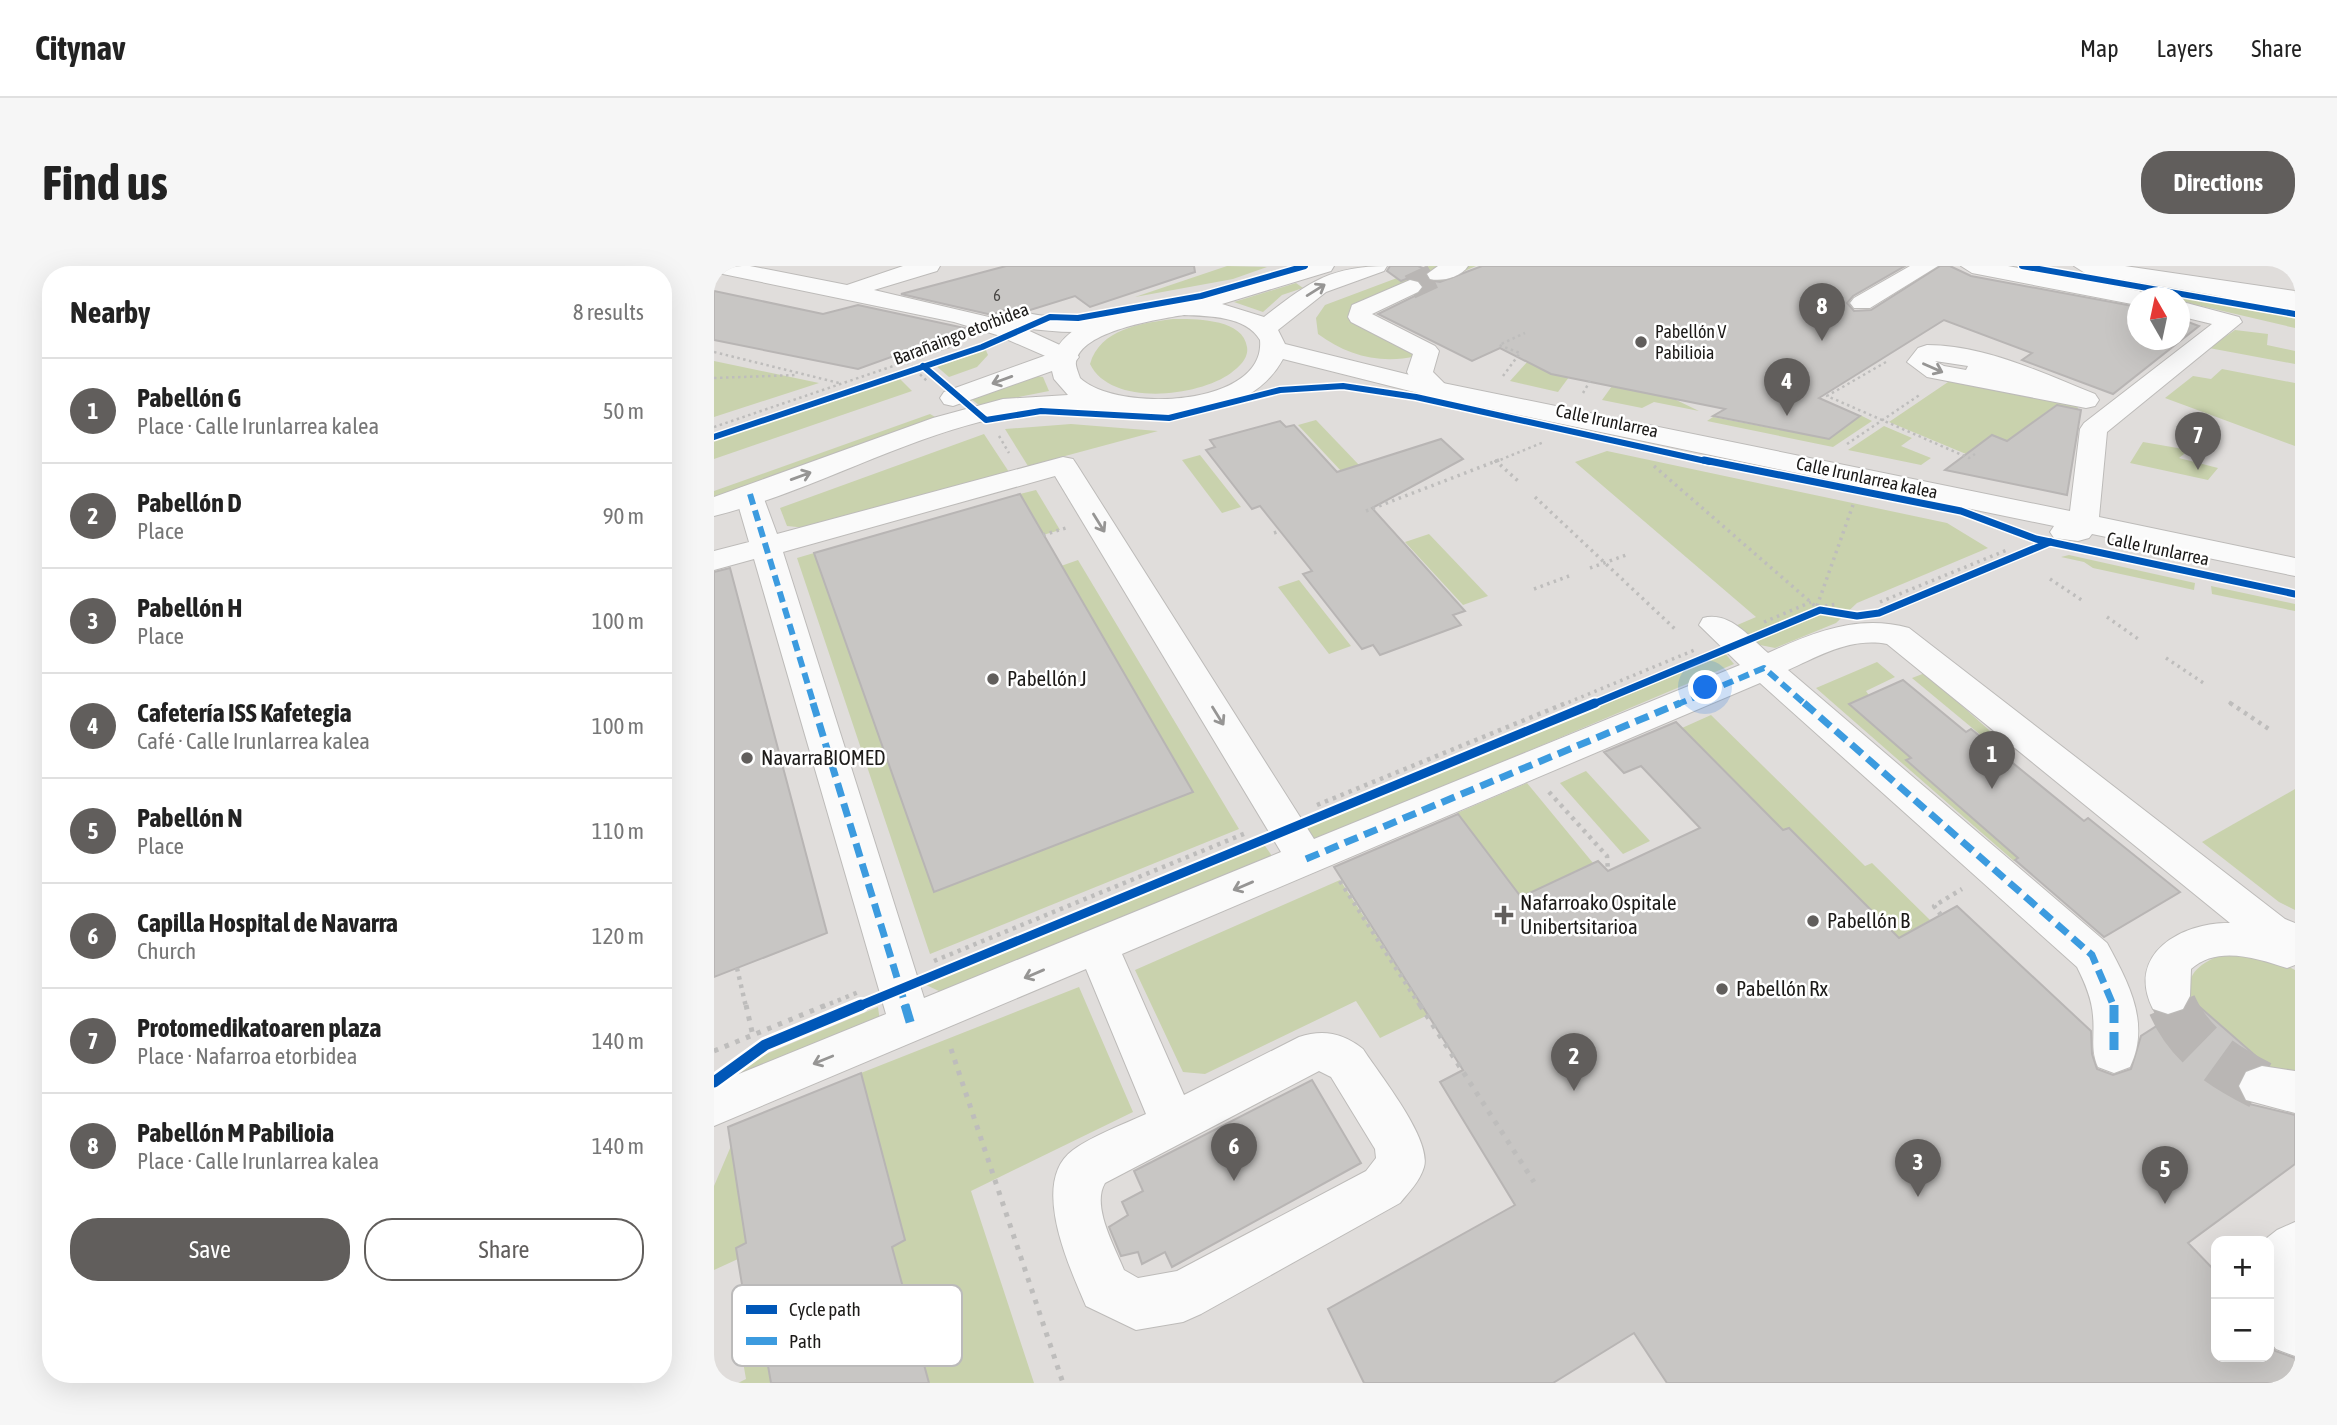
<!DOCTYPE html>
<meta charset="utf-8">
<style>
:root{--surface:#fff;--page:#f6f6f6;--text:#222;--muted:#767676;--line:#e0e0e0;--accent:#615e5c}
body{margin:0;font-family:"Asap Condensed",sans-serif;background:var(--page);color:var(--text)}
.controls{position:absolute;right:21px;bottom:21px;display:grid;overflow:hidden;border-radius:14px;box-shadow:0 7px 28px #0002}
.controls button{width:63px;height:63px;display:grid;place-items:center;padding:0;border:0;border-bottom:2px solid var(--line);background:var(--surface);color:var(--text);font:35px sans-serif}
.compass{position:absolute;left:1413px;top:21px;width:63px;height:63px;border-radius:50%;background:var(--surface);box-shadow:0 7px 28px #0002;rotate:351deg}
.you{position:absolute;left:992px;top:422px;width:24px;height:24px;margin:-18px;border:5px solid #fff;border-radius:50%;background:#1a73e8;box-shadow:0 0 0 10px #1a73e833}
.badge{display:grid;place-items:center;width:46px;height:46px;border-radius:50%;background:var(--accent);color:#fff;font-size:23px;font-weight:700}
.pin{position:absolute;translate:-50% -58px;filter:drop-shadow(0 2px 4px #0008)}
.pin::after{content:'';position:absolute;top:37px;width:24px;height:21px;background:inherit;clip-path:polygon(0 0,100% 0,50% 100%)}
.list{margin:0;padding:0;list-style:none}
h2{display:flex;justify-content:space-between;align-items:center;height:91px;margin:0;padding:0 28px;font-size:30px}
h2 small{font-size:23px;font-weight:400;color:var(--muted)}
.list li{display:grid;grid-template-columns:46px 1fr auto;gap:21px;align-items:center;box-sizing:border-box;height:105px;padding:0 28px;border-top:2px solid var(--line)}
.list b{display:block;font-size:26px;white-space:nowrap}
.list p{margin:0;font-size:23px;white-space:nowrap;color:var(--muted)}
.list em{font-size:23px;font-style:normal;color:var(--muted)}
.actions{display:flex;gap:14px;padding:21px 28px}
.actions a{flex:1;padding:16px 0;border:2px solid var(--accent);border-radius:28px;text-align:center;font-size:24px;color:var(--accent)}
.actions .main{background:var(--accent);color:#fff}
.map{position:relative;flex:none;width:1581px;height:1117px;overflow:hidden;border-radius:28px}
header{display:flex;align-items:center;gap:42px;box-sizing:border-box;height:98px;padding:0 35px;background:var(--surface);border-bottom:2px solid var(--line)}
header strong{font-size:33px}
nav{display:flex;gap:38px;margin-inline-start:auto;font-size:24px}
.intro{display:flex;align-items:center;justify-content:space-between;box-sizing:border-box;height:168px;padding:0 42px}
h1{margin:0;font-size:49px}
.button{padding:18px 32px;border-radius:28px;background:var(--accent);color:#fff;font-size:24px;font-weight:700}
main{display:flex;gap:42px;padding:0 42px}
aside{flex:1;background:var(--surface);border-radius:28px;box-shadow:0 7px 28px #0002}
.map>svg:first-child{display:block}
</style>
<header>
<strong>Citynav</strong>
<nav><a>Map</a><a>Layers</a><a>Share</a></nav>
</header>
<div class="intro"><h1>Find us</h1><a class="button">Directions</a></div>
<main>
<aside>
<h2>Nearby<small>8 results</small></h2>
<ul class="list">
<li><span class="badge">1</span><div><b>Pabellón G</b><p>Place · Calle Irunlarrea kalea</p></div><em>50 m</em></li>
<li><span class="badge">2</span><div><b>Pabellón D</b><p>Place</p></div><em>90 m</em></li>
<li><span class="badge">3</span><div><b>Pabellón H</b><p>Place</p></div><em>100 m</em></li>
<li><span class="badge">4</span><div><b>Cafetería ISS Kafetegia</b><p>Café · Calle Irunlarrea kalea</p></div><em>100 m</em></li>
<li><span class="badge">5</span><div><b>Pabellón N</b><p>Place</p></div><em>110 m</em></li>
<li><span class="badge">6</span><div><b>Capilla Hospital de Navarra</b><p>Church</p></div><em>120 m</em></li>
<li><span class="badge">7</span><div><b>Protomedikatoaren plaza</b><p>Place · Nafarroa etorbidea</p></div><em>140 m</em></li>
<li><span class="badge">8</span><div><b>Pabellón M Pabilioia</b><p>Place · Calle Irunlarrea kalea</p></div><em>140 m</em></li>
</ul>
<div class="actions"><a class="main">Save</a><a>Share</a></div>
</aside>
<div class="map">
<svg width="1581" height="1117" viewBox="0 0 1581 1117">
<rect width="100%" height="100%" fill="#e0dddb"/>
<!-- green -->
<g fill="#c9d2ad">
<polygon points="513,0 553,1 519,13 421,31"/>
<path d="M715,0H762L654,48L701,72L702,90C667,99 632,89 604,68L602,52L611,39Z"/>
<polygon points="582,17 589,22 568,29 549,46 520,36"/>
<polygon points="1446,28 1581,52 1581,62 1466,35 1465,32 1444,30"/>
<path d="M459,53C480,53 529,52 533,81C535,92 525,101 517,107C484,131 397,141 376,98C386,63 427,57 459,53Z"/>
<polygon points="1521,64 1554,68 1553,79 1581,85 1581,98 1495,82"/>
<polygon points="271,82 274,89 263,101 235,111 221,99"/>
<polygon points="822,86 855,111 844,126 796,115"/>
<polygon points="0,95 105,117 0,151"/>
<polygon points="1508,103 1581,117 1581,180 1451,132 1479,110 1497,113"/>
<polygon points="323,110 329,111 335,125 265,139 257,133"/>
<polygon points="185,112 198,125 0,193 0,175"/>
<polygon points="1237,114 1363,139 1366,150 1335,144 1293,175 1252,188 1175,156"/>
<polygon points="898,120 958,132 985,145 940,136 928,142 888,134"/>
<polygon points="216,148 223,152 0,233 0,225"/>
<polygon points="1146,149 1158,155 1119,181 993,155 999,151 1115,173"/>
<polygon points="602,154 646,200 628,206 584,159"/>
<polygon points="357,158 444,165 314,200 291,163"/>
<polygon points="1170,160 1198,172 1187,180 1217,192 1207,199 1134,184"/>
<polygon points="270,168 295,206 93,262 73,260 66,242"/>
<polygon points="1429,176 1475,184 1465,192 1504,202 1494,214 1416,197"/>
<polygon points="893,185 1233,257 1274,282 1143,337 1122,357 1061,382 1041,378 1021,360 1042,351 861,196"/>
<polygon points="486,189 527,241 508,247 468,194"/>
<polygon points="322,224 346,264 329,269 306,228"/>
<polygon points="715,268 774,330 749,339 691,276"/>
<polygon points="100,287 221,626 347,300 364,294 525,563 216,688 83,292"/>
<polygon points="1355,289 1481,317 1480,324 1379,302 1370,296 1347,291"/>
<polygon points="585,314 637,380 615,388 564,321"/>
<polygon points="1497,320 1581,338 1581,345 1498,328"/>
<polygon points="1010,386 1020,398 601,575 591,561"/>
<polygon points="1163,396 1181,411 1152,425 1197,492 1192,495 1304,592 1300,595 1102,422"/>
<polygon points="1211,407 1294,481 1286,485 1198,412"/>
<polygon points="997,449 1151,600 1158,597 1216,654 1177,676 1161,648 1076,562 1069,564 968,462"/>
<polygon points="872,505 936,575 909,588 846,517"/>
<polygon points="813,517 879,597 807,631 743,547"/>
<polygon points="1581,523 1581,644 1565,636 1488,576"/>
<polygon points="549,577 560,593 227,726 210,718"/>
<polygon points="626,614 714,749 666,772 642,735 491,808 469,806 421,704"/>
<path d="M1512,688L1559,693L1581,704V809C1563,807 1545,804 1529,795C1488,771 1439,708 1512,688Z"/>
<polygon points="365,721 419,846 257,925 320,1117 215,1117 178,981 173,911 22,982 24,993 0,1004 0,920 17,880 160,860 147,807"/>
<polygon points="164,741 166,756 4,824 45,791"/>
<polygon points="44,1043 57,1117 24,1117 32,1113 22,1055"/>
</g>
<!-- building -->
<g fill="#c8c6c4" stroke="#b8b5b4" stroke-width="2">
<polygon points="292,0 480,0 481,6 376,41 361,30 313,45 289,44 278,49 187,28"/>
<polygon points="676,0 704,0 714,4 710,7 714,14 726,16 768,0 1191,0 1139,30 1133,37 1140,45 1157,44 1226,0 1236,0 1257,10 1424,41 1424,74 1466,74 1466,53 1485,60 1399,128 1308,94 1318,87 1230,54 1105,132 1146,150 1115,173 999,150 1011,143 837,108 786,82 758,95 664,48 705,28 711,21 705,13 697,11 687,15 673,5"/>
<polygon points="0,25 109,48 144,39 255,63 144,103 0,74"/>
<polygon points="1343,139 1367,144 1353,229 1231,204 1278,169 1293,175"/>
<polygon points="566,155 572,161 580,159 623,206 727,173 749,193 658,242 751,345 739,349 747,359 666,389 659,379 648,383 589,308 598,305 546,240 538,243 492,184 501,181 496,174"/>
<polygon points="306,228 479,526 220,626 100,287"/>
<polygon points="16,302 113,667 0,711 0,306"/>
<polygon points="1189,414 1252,466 1257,463 1370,555 1374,552 1466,626 1390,671 1301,594 1304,592 1192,494 1197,492 1135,438"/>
<polygon points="962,456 1069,564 1075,562 1185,672 1243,640 1377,765 1378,788 1383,803 1399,809 1417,803 1427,770 1480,736 1551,798 1531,804 1523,821 1531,837 1581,849 1581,898 1474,977 1502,1006 1502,1091 1555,1091 1555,1078 1561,1085 1581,1092 1581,1117 953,1117 920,1067 839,1117 650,1117 614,1043 801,939 726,816 749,804 620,601 744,548 807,631 884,595 894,605 986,562 927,500 910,507 890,486"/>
<polygon points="147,807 191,974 178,981 215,1117 57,1117 44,1043 33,1049 22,982 32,977 14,861"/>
<polygon points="598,814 647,897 458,1001 451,986 428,998 424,986 407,990 395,961 414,949 408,936 429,925 420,905"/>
</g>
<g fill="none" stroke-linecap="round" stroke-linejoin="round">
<!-- minor-tunnel-far2 -->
<polyline stroke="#b9b6b4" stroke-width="25" stroke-dasharray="25 12" stroke-linecap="butt" points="696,21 724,8"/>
<!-- minor-tunnel-far1 -->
<polyline stroke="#b9b6b4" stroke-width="39" stroke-dasharray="39 19" stroke-linecap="butt" points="1454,730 1459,741"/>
<!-- minor-tunnel -->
<path stroke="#b9b6b4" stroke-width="49" stroke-dasharray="49 24" stroke-linecap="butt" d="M1458,739C1476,780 1510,801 1548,820"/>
<defs>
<g id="minor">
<path d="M0,0H36L133,19L189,0H226L223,5L160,24L279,52C289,40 318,49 332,50C356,53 382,45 405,51L408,56L405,61C373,69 341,66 309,62L361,86L365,91L361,96L352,99L283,69L240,56L4,7L0,6Z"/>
<path d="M724,0H754C747,11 728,16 716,13L713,8Z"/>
<polygon points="1196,0 1224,0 1156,42 1140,42 1136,37 1140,32"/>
<polygon points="1247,0 1294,0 1425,25 1436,32 1423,32 1423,39 1258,7"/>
<path d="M696,14L704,16L708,21L704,26L658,48L721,80L725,85L719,106L737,124L733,130C714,134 701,122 693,106L699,88L637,56L634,51L638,39Z"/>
<polygon points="1505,16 1581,35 1581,49 1497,28 1493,23 1497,18"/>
<polygon points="1465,35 1525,51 1528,56 1393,166 1385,251 1581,292 1581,310 1378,268 1375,272 1364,275 1340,272 1336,266 1340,260 1145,220 1135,217 1131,211 1135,205 1145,202 1356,245 1366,163 1370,157 1498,58 1465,50"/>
<path d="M1213,79C1271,79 1328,107 1381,128L1385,134L1381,140L1372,142L1213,111L1193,96L1204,82ZM1221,95L1254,100L1252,104L1230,100Z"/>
<path d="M349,191L359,193L363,199L600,573L1026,399L985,359L989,352C1016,345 1035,371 1054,387C1100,366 1144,348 1195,362L1571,653L1581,657V699L1573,702C1543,692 1503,679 1477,703L1476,730L1469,743L1454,748L1439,743C1411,688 1468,656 1516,657L1173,378C1137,371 1105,390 1074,404L1393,677C1414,716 1437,757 1416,801L1400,807L1384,801C1376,783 1381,769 1379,750C1378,733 1371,717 1363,701L1046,417L408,688L470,829L585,771C609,763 629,767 649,783C665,808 718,873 710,901C706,915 695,926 686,937L487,1048L469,1056L422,1064L372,1040C356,1002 315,916 359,884C380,869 408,859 432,848L372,703L0,860V818L172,748L40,293L0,304V285L35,276L21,228L26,222L36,219L46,222L63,268ZM341,210L567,586L210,732L69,286ZM605,805L617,811L661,883L662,892L652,905L463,1005L424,1012L410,1004C401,981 377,940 391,917Z"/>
<polygon points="1548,800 1581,805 1581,847 1532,834 1525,820 1532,806"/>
<polygon points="1581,956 1581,1090 1562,1083 1555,1074 1555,975 1549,975 1563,964"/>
</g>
<g id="major">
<path d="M585,0H620L617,5L508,38L550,51C594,17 616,0 673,0L670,5L612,26L564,64L571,78L724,116L1145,202L1155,205L1159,211L1155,217L1145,220L724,132L569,93C534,157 448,149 387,148C369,147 351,143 334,144C216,154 113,222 0,250V231L219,152L289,133L354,129L340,113L338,105L239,140L230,138L226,132L230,126L341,86C363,42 432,46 472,35C509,25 548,11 585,0ZM470,49C495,50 532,50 546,74C552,141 403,147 366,112C365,108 361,100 362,96C366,65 445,53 470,49Z"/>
<polygon points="1360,0 1411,0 1581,25 1581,39 1505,30 1371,7"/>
</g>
</defs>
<!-- minor casing -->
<use href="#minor" stroke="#bdbbb9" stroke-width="2"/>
<!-- major casing -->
<use href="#major" stroke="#bdbbb9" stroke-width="2"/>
<!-- path-far3 -->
<g stroke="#bebdbc" stroke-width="2.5" stroke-dasharray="2.5 3.5" stroke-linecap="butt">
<polyline points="0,86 125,117"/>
<polyline points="193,96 213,115"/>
<polyline points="1172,96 1113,130 1255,192 1261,188"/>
<polyline points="789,110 806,87 785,79 811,67"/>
<polyline points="0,112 83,109"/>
<polyline points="869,127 876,115"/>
<polyline points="0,161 241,79"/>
<polyline points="285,170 295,187"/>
<polyline points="1133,178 1207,128"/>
<polyline points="781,194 783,196"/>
<polyline points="781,196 830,176"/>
</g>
<!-- path-far2 -->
<g stroke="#bebdbc" stroke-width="3.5" stroke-dasharray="2.5 4.5" stroke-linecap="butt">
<polyline points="781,194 804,215"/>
<polyline points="940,200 1108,346"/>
<polyline points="821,231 961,363"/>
<polyline points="652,245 785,194"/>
<polyline points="560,267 566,265"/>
<polyline points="329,269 352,262"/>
<polyline points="876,302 915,288"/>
<polyline points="1336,313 1369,335"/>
<polyline points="820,323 855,310"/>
<polyline points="1166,336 1293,284"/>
<polyline points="1103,340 1139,239"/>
<polyline points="1104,341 1123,338"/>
<polyline points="1393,351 1427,375"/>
<polyline points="1050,356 1097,336"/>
<polyline points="1452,392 1491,418"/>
<polyline points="1515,436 1519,439"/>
<polyline points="848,439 983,383"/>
</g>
<!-- path-far1 -->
<g stroke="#bebdbc" stroke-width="4.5" stroke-dasharray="3.5 5" stroke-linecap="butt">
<polyline points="1516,437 1558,465"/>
<polyline points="835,526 893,590 894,605"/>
<polyline points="603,539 852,437"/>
<polyline points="626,615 707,741"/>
<polyline points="1227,649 1220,640 1248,623"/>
<polyline points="220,695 532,567"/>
<polyline points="23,702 32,741"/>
<polyline points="108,741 147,725"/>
</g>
<!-- path -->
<g stroke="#bebdbc" stroke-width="5" stroke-dasharray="4.5 7" stroke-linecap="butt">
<polyline points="32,739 39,770"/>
<polyline points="706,739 820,916"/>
<polyline points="237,783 349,1117"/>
<polyline points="0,785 112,739"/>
</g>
<!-- minor -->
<use href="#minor" fill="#fafafa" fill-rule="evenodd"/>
<!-- major -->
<use href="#major" fill="#fafafa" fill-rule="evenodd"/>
<!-- quiet-far2 -->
<g stroke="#3c9bdf" stroke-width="6" stroke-dasharray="11 6" stroke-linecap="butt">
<polyline points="36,228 100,439"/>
<polyline points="962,439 1050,402 1092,439"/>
</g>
<!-- quiet-far1 -->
<g stroke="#3c9bdf" stroke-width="7" stroke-dasharray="14 7" stroke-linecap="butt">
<polyline points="99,437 192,741"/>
<polyline points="1090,437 1378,689 1400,741"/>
<polyline points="592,593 966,437"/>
</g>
<!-- quiet -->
<g stroke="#3c9bdf" stroke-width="9" stroke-dasharray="18 9" stroke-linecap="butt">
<polyline points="191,739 197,759"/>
<polyline points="1400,739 1400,787"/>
</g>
<defs>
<g id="cycleway-far3">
<polyline points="1308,0 1581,48"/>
<polyline points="209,100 272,154 327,145 455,152 566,124 629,120 702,131 996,196"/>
<polyline points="0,171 268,81 336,51 364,52 487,30 591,0"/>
</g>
<g id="cycleway-far2">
<polyline points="990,194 1247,245 1322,273 1581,328"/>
<polyline points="877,439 1106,344 1143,350 1165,347 1336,276"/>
</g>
<polyline id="cycleway-far1" points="143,741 881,437"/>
<polyline id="cycleway" points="0,816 51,779 147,739"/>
</defs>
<!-- cycleway-far3 casing -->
<use href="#cycleway-far3" stroke="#fff" stroke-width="9"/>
<!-- cycleway-far2 casing -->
<use href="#cycleway-far2" stroke="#fff" stroke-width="10"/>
<!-- cycleway-far1 casing -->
<use href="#cycleway-far1" stroke="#fff" stroke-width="13"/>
<!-- cycleway casing -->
<use href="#cycleway" stroke="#fff" stroke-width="16"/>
<!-- cycleway-far3 -->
<use href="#cycleway-far3" stroke="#0057b8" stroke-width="6"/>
<!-- cycleway-far2 -->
<use href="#cycleway-far2" stroke="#0057b8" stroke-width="7"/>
<!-- cycleway-far1 -->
<use href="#cycleway-far1" stroke="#0057b8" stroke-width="9"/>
<!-- cycleway -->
<use href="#cycleway" stroke="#0057b8" stroke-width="11"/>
</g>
<!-- one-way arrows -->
<defs><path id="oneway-shaft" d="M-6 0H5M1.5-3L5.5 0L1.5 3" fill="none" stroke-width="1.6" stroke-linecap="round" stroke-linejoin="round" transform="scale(1.75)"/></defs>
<g stroke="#969594">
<use href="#oneway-shaft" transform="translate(602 24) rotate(-32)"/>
<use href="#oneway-shaft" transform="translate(1219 102) rotate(24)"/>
<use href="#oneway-shaft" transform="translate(288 114) rotate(160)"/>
<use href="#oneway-shaft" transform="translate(87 210) rotate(-20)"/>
<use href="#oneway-shaft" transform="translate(385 257) rotate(58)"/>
<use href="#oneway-shaft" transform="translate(504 450) rotate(58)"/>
<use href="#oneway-shaft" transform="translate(529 620) rotate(157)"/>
<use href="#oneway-shaft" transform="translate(320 708) rotate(157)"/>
<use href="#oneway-shaft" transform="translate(109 794) rotate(158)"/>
</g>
<!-- markers -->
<g fill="#615e5c" stroke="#fff" stroke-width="2.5">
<circle cx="927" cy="76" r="7"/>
<circle cx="279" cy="413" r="7"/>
<circle cx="33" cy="492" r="7"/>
<path d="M786.5 638.5h7v7h7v7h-7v7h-7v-7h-7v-7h7z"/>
<circle cx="1099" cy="655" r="7"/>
<circle cx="1008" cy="723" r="7"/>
</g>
<g text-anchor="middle" stroke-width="5" stroke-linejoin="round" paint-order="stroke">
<!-- far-number labels -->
<g font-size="16" fill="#484644">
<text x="283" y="35">6</text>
</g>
<!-- far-poi labels -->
<g font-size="18" fill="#1c1a18" stroke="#fff" text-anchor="start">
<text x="941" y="72">Pabellón V<tspan x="941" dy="21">Pabilioia</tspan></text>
</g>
<!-- far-street labels -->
<g font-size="18" fill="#1c1a18" stroke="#fff">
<text transform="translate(247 68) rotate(-21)" y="6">Barañaingo etorbidea</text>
<text transform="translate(893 155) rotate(12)" y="6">Calle Irunlarrea</text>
<text transform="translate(1153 212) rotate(12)" y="6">Calle Irunlarrea kalea</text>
<text transform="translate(1444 283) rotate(12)" y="6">Calle Irunlarrea</text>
</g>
<!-- poi labels -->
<g font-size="21" fill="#1c1a18" stroke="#fff" text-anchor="start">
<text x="293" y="420">Pabellón J</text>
<text x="47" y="499">NavarraBIOMED</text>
<text x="806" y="644">Nafarroako Ospitale<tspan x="806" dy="24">Unibertsitarioa</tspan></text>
<text x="1113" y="662">Pabellón B</text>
<text x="1022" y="730">Pabellón Rx</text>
</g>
</g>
<!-- legend -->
<rect x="18" y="1019" width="230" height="81" rx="10" fill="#fff" stroke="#bbbaba" stroke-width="2"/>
<rect x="32" y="1039" width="31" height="9" fill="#0057b8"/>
<rect x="32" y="1071" width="31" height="8" fill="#3c9bdf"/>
<g font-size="19" fill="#1c1a18">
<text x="75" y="1050">Cycle path</text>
<text x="75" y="1082">Path</text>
</g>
</svg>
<div class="controls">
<button>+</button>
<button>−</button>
</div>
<svg class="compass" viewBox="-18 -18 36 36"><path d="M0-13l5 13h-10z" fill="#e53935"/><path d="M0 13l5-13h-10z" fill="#767676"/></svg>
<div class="you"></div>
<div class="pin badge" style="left:1278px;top:523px">1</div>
<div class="pin badge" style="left:860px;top:825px">2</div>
<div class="pin badge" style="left:1204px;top:931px">3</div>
<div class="pin badge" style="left:1073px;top:150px">4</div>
<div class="pin badge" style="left:1451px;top:938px">5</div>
<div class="pin badge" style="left:520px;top:915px">6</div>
<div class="pin badge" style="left:1484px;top:204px">7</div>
<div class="pin badge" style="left:1108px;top:75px">8</div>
</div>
</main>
